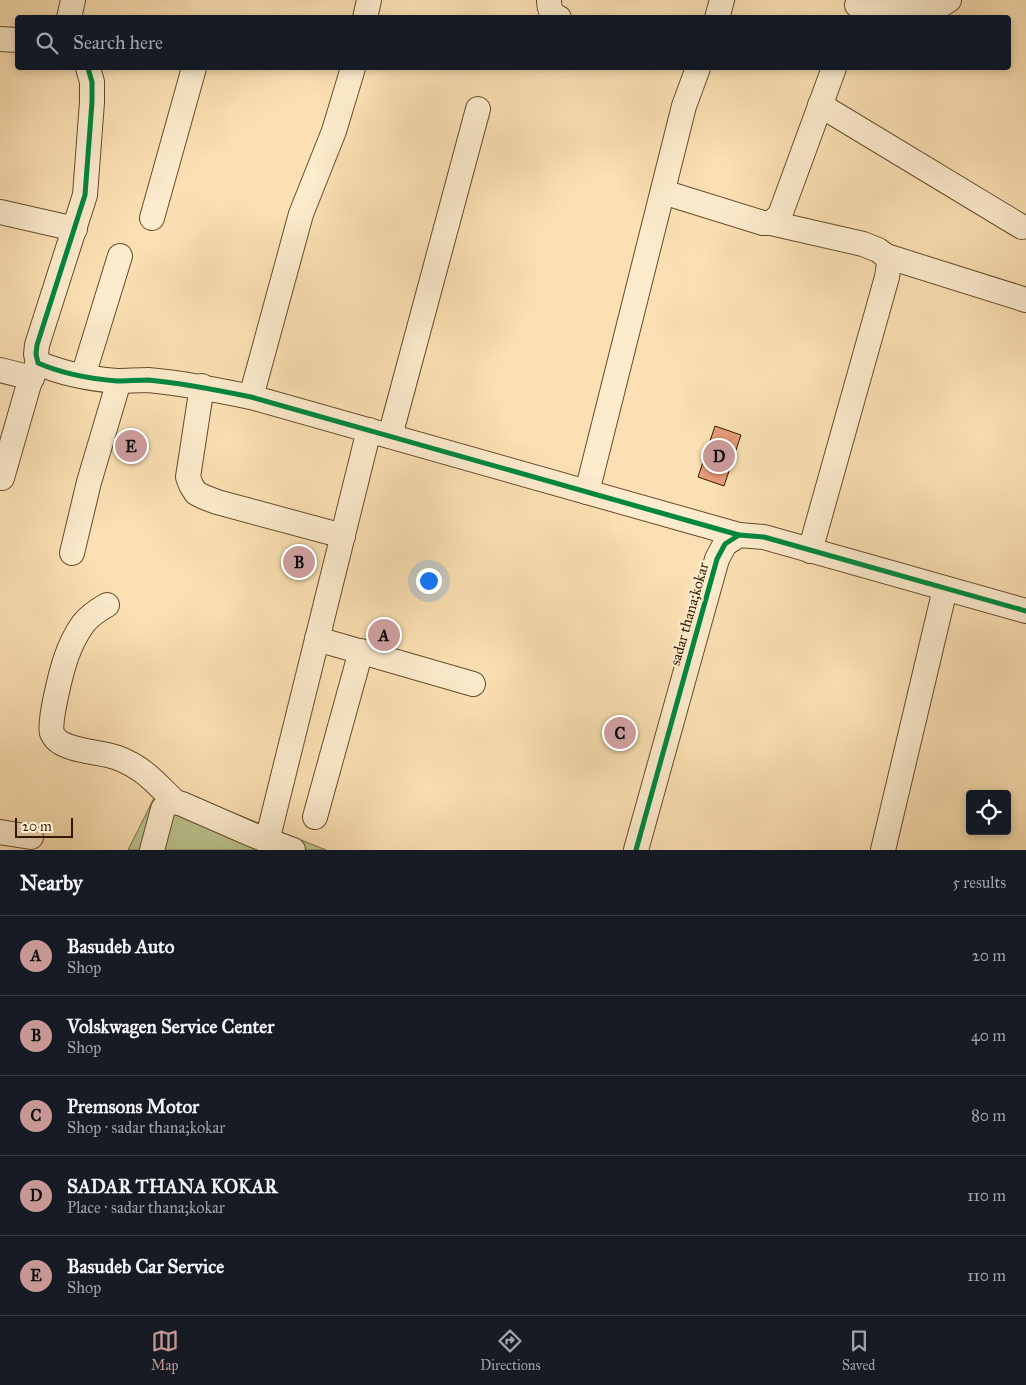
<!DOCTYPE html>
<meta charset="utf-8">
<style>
:root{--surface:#171b24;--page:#20242c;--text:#f1f3f6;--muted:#9ea1a6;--line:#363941;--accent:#c59692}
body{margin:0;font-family:"IM FELL Great Primer",serif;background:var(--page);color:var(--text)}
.controls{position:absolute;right:15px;bottom:15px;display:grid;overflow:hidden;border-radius:5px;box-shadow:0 2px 8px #0003}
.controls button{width:45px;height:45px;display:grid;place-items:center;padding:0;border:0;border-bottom:1px solid var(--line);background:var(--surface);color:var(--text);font:25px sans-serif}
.scale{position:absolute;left:15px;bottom:12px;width:58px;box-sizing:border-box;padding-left:5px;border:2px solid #341a00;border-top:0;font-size:14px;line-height:18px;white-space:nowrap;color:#341a00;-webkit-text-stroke:4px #fcebcd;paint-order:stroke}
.you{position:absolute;left:428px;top:580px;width:18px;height:18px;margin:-12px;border:4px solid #fff;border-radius:50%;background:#1a73e8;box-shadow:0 0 0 8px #1a73e833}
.badge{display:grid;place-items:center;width:32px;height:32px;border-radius:50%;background:var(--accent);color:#111;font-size:16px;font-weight:700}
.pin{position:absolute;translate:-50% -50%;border:2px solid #fff;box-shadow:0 1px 5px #0006}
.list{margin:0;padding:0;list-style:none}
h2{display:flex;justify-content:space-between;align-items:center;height:65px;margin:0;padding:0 20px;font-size:21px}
h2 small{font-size:16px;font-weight:400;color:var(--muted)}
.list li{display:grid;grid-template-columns:32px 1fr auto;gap:15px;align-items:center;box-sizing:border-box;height:80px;padding:0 20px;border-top:1px solid var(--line)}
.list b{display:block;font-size:19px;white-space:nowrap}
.list p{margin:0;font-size:16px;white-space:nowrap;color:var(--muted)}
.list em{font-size:16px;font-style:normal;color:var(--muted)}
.icon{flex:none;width:28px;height:28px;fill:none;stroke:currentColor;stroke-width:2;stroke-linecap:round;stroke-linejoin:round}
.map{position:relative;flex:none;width:1026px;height:850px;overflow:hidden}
.search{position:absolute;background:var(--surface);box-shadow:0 2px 8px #0003;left:15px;right:15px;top:15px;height:55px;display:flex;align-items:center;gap:12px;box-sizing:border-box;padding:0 18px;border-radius:5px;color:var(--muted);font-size:19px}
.sheet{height:465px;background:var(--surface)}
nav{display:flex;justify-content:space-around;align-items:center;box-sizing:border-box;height:70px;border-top:1px solid var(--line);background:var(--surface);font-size:14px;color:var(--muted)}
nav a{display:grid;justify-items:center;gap:2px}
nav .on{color:var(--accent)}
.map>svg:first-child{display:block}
</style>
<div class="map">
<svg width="1026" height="850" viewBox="0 0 1026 850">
<rect width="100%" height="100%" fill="#fae0b2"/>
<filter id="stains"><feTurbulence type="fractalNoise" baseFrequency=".004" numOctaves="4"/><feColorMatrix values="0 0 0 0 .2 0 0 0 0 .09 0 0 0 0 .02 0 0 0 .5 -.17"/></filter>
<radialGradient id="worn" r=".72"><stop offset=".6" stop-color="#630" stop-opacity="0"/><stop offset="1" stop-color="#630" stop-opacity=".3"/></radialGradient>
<!-- green -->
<polygon fill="#bbc38e" stroke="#786e47" points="161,784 326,850 128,850"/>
<!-- building -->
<polygon fill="#e99c79" stroke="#341a00" points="715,426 741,435 724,486 698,477"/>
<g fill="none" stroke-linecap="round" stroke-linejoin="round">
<defs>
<g id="minor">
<path d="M549,0C549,9 551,14 559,18"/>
<polyline points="857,5 928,7 941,5 949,0"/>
<polyline points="69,18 73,0"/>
<polyline points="365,18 369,0"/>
<polyline points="717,18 722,0"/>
<polyline points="0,39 18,40"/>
<path d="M88,68L92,82V102L85,195L37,345L36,354L38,363C61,373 92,379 117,381C127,381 137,380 148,380C183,383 217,390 251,397L739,535"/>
<polyline points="820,105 1022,227"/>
<polyline points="663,192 763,223 771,223 780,215 834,68"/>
<polyline points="0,212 75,229"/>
<polyline points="152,218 194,68"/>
<polyline points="771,223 863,244 878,250 886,256 889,263 887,277 810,551"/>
<polyline points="886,256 1026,300"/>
<polyline points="0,370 32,378"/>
<polyline points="83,376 120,256"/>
<polyline points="202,386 188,477 191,485 196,493 204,497 217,502 343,536"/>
<polyline points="251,397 301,214 334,131 353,68"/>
<polyline points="390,436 478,109"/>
<polyline points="2,478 29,384 38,363"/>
<polyline points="587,492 684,106 698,68"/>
<polyline points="72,553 89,482 119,381"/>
<path d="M107,605C98,610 90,615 83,624C76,634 70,646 66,658C62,669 48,724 52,733C53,735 54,737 56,739C67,751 102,752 118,758C144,768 156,783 175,802"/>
<polyline points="317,639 473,684"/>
<polyline points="315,817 361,651"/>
<polyline points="0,832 31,837"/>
<polyline points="267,841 369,430"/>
<polyline points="152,850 163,809 168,803 175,802 182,804 253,835 293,850"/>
<polyline points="636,850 717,559 725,544 739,535 764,537 1026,611"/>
<polyline points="883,850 945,589"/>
</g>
</defs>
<!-- minor casing -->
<use href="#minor" stroke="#664c2c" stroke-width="26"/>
<!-- minor -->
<use href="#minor" stroke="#fcebcd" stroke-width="24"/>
<defs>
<g id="cycleway">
<path d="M88,68L92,82V102L85,195L37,345L36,354L38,363C61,373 92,379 117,381C127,381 137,380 148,380C183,383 217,390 251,397L739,535"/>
<polyline points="636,850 717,559 725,544 739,535 764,537 1026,611"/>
</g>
</defs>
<!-- cycleway casing -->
<use href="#cycleway" stroke="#fcebcd" stroke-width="8"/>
<!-- cycleway -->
<use href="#cycleway" stroke="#00873e" stroke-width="5"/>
</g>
<g text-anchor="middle" stroke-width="4.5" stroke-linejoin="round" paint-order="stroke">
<!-- street labels -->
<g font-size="15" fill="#341a00" stroke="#fcebcd">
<text transform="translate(689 614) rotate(-74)" y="5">sadar thana;kokar</text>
</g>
</g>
<rect width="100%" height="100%" filter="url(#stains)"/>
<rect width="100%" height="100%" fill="url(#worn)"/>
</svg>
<div class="controls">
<button><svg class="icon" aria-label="locate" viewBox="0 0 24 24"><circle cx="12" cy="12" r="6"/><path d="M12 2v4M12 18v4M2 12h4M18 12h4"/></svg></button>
</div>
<div class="scale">20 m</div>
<div class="you"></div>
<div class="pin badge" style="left:384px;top:635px">A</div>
<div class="pin badge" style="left:299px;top:562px">B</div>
<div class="pin badge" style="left:620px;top:733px">C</div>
<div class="pin badge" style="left:719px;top:456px">D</div>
<div class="pin badge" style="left:131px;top:446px">E</div>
<div class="search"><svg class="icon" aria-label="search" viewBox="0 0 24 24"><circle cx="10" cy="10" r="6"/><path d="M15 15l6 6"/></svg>Search here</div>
</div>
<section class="sheet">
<h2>Nearby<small>5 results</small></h2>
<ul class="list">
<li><span class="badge">A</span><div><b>Basudeb Auto</b><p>Shop</p></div><em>20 m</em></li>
<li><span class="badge">B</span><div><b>Volskwagen Service Center</b><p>Shop</p></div><em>40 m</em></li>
<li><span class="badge">C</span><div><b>Premsons Motor</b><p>Shop · sadar thana;kokar</p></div><em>80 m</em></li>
<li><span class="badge">D</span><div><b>SADAR THANA KOKAR</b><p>Place · sadar thana;kokar</p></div><em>110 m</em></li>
<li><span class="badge">E</span><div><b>Basudeb Car Service</b><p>Shop</p></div><em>110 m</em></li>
</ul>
</section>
<nav>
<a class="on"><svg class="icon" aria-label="map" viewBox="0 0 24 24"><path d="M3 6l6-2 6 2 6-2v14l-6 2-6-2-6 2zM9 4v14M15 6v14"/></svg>Map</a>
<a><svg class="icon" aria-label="directions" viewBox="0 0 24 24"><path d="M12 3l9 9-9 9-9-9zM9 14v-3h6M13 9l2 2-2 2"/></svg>Directions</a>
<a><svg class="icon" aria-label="saved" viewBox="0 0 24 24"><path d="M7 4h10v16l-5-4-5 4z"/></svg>Saved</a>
</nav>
